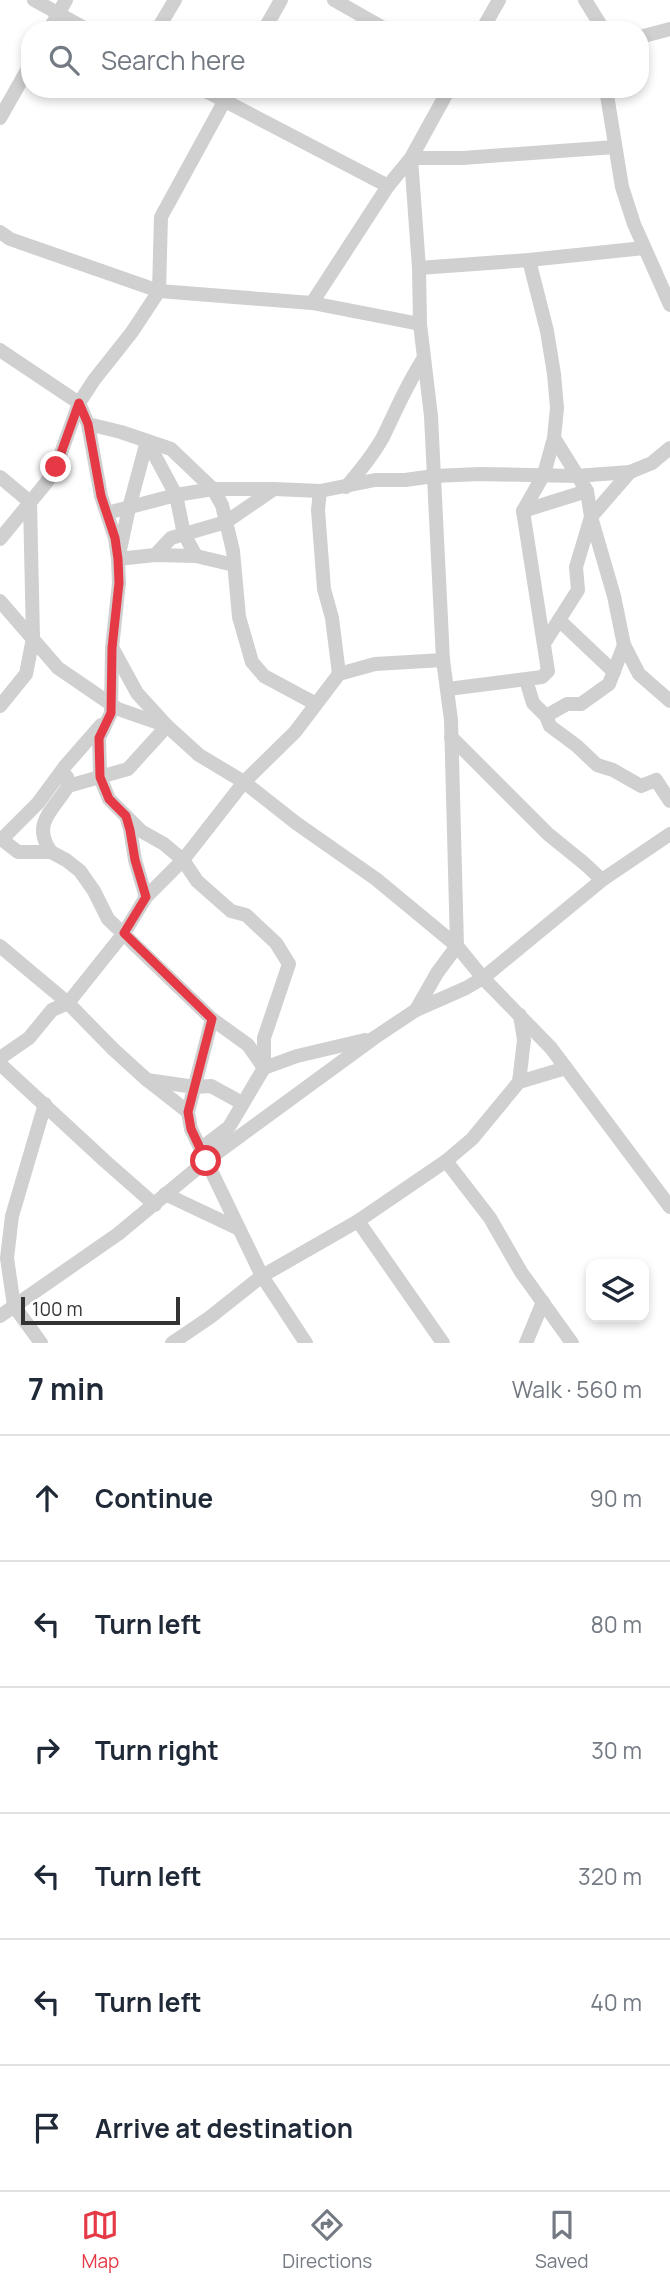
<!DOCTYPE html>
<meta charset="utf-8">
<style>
:root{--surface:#fff;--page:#f6f6f7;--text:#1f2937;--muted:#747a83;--line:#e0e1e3;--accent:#e63946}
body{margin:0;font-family:Manrope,sans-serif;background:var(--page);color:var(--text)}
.controls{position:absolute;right:21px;bottom:21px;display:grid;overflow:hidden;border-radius:14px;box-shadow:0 4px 10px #0003}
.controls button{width:63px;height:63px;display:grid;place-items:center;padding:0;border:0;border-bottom:2px solid var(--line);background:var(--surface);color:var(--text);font:35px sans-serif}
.scale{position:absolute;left:21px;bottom:18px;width:159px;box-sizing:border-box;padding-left:7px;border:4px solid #333;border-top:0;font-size:19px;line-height:24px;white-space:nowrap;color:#333;-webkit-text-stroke:5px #fff;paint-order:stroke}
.stop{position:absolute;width:21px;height:21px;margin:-16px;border:5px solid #e63946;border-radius:50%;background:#fff}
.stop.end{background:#e63946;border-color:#fff;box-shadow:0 2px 7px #0008}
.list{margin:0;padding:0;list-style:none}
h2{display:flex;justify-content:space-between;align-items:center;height:91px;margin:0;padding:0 28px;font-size:30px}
h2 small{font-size:23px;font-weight:400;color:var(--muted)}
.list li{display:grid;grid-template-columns:46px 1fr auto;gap:21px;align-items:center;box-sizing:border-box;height:126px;padding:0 28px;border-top:2px solid var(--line)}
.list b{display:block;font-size:26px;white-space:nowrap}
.list em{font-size:23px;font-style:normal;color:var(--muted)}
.icon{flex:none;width:38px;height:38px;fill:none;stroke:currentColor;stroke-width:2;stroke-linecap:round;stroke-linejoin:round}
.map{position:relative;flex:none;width:670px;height:1343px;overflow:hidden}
.search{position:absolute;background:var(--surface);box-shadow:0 4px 10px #0003;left:21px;right:21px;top:21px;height:77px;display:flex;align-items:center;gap:18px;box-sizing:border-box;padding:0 24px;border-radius:28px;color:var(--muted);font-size:26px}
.sheet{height:847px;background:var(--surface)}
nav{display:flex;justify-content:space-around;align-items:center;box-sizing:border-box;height:98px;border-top:2px solid var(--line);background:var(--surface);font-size:19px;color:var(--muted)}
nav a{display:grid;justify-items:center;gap:4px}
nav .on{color:var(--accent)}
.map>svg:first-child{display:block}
</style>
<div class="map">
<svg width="670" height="1343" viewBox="0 0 670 1343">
<rect width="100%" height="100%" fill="#fff"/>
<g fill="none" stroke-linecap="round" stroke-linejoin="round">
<!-- minor -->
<g stroke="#d0d0d0" stroke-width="14">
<polyline points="34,0 88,30"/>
<polyline points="334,0 387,30"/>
<polyline points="585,0 600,24 601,30"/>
<polyline points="49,30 66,0"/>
<polyline points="157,30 175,0"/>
<polyline points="264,30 281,0"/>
<polyline points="482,30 499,0"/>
<polyline points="640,37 670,29"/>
<polyline points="202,89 388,186"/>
<polyline points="606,89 622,187 634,224 670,305"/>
<polyline points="0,118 30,65"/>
<polyline points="0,232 10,239 159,291 312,303 420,324"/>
<polyline points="419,268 529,260 644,248"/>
<polyline points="312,303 388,186 411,158 449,89"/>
<polyline points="0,350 79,403 56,467 46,483 0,539"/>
<polyline points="88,424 121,432 171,449 213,489 222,505 233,551 239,617 252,662 264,676 316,704"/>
<polyline points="554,438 587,491 591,517 614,596 624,645 639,674 670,701"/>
<polyline points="147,441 129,508 118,559 155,555 196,556 234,565"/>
<polyline points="147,441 176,495 184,534 196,556"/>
<polyline points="0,477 30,502 33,638 26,674 0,706"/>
<path d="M346,487C360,471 373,455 383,437C397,409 406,385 424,358"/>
<polyline points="320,491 318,510 324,589 332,618 339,674"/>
<polyline points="523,511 587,491"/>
<polyline points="107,513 176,495 213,489 274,489 320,491 375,480 405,480 434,476 480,474 576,476 630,472 652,463 670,448"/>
<polyline points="155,555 171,538 226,522 274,489"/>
<polyline points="0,601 58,668 118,709 167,726 128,769 68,786"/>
<polyline points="559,620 614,672"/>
<polyline points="545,642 578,590 576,567 591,517 630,472"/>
<polyline points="113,649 137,693 167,726 199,755 244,782 296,823 376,879 457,946 483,978 551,1048 670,1207"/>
<polyline points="526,680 533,703 546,716 550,726 577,746 597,765 613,770 641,786 656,780 670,801"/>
<polyline points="448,689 542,677 548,671 523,511 544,474 554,438 557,408 554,374 547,331 529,260"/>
<polyline points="546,716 567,704 581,704 609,684 624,645"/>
<polyline points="451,737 548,834 585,864 602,880"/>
<polyline points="127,817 141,831 164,844 183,860 197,881 231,911 246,915 276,943 289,964 264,1038 264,1068"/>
<polyline points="0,838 18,852 51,852 66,860 80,871 94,891 108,919 212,1019 248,1045 264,1068"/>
<polyline points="1,840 38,803 66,765 101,725"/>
<path d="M51,852C31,823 53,811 68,786L67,777"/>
<polyline points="146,897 135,860 130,829 126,816 109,799 100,777 99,738 111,713 112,648 119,583 118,559 115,538 101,496 88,424 79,403 94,380 132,332 159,291 161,217 231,89"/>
<polyline points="0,946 68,1003 113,1049 146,1079 188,1112"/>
<polyline points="416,1010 437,973 457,946 451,720 443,660 431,416 420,324 419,268 411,158 463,158 615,147"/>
<polyline points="212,1019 188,1112 191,1129 262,1276 306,1343"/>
<polyline points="0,1058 29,1038 52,1010 68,1003 124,933 146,897 183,860 244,782 295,732 339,674 375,664 443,660"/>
<polyline points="0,1064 105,1161 155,1205"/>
<polyline points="147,1080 195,1087 211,1086 242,1103"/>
<polyline points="519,1082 524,1040 520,1015"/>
<polyline points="200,1149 229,1127 264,1068 297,1056 365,1040"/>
<polyline points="446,1161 490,1218 521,1272 572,1343"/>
<polyline points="165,1194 239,1229"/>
<polyline points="358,1221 443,1343"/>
<polyline points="0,1316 118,1234 206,1161 374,1038 416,1010 466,988 483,978 602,880 670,834"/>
<polyline points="41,1343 14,1306 7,1258 12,1216 45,1104"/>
<polyline points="172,1343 209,1318 262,1276 358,1221 446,1161 472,1139 519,1082 566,1068"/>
<polyline points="526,1343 543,1302"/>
</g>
</g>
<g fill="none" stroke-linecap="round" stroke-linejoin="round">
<!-- route -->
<polyline stroke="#e63946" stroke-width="9" points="56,467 79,403 88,424 101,496 115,538 118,559 119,583 112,648 111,713 99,738 100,777 109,799 126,816 130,830 135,860 146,897 124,933 212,1019 188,1112 191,1129 206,1161"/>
</g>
</svg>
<div class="controls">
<button><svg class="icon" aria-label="layers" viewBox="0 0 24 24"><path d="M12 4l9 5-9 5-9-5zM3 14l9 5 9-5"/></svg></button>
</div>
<div class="scale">100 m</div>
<div class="stop" style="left:206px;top:1161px"></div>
<div class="stop end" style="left:56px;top:467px"></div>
<div class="search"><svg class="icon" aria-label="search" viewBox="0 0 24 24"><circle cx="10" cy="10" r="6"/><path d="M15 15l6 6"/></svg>Search here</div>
</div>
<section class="sheet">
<h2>7 min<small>Walk · 560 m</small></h2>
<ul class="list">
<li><svg class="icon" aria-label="ahead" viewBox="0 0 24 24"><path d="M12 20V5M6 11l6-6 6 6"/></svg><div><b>Continue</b></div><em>90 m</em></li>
<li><svg class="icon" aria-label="left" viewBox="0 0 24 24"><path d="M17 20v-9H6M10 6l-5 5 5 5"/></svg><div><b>Turn left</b></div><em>80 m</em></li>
<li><svg class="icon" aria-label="right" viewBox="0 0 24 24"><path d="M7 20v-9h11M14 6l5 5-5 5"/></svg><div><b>Turn right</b></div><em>30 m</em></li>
<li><svg class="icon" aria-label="left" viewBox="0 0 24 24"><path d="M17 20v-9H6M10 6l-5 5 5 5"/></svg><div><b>Turn left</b></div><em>320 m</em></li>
<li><svg class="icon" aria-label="left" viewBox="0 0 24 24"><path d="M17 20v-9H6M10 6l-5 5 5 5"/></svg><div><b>Turn left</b></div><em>40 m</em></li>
<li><svg class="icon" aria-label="arrive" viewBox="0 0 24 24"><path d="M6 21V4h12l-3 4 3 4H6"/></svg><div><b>Arrive at destination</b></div></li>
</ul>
</section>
<nav>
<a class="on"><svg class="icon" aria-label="map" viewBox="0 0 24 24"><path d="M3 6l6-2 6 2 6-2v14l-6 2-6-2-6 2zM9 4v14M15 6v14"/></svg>Map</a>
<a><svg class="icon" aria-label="directions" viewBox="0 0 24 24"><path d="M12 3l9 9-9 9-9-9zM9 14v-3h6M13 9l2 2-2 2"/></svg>Directions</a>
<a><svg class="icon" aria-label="saved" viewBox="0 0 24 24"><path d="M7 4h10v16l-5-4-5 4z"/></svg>Saved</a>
</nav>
